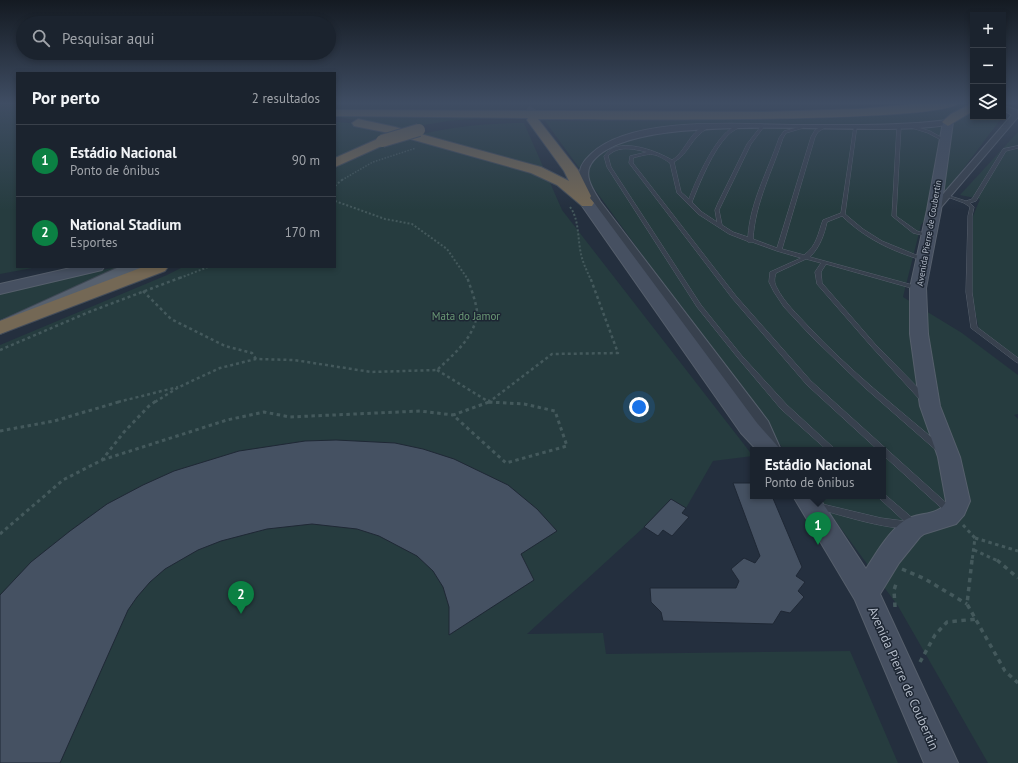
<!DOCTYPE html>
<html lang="pt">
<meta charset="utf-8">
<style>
:root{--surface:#1b232e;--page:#242b36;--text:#f1f3f6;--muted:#a0a4aa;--line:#39404a;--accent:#0b8043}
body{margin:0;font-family:"PT Sans",sans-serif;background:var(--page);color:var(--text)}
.controls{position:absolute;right:12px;top:12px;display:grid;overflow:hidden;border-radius:0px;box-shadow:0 2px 6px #0003}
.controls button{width:36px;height:36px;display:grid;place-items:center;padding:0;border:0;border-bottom:1px solid var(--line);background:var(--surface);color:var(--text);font:20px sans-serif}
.you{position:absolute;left:639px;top:407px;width:14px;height:14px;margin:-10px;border:3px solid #fff;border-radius:50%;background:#1a73e8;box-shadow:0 0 0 6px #1a73e833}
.badge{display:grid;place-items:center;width:26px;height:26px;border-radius:50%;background:var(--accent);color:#fff;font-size:13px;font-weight:700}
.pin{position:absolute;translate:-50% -33px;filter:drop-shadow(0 1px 2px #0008)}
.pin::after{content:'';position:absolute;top:21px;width:14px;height:12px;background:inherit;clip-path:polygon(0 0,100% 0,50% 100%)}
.popup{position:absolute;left:750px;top:447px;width:136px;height:52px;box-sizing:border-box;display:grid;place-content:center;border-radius:0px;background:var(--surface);filter:drop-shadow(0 1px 3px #0005);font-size:13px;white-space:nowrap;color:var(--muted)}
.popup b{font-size:15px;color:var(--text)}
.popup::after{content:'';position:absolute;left:50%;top:100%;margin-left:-8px;border:8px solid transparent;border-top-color:var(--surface)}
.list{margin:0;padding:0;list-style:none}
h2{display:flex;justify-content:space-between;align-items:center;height:52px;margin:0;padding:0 16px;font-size:17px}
h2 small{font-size:13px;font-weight:400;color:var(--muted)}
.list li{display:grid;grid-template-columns:26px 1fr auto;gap:12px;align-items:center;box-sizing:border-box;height:72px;padding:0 16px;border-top:1px solid var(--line)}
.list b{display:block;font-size:15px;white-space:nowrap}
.list p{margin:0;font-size:13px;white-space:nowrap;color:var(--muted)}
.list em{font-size:13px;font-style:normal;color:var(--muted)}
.icon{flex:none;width:22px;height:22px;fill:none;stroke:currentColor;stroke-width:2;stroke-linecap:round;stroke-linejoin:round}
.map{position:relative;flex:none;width:1018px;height:763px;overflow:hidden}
.search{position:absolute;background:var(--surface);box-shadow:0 2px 6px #0003;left:16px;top:16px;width:320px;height:44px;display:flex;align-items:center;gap:10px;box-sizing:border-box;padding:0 14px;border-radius:22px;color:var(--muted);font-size:15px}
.panel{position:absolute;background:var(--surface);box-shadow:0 2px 6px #0003;left:16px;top:72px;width:320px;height:196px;border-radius:0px}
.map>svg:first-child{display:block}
</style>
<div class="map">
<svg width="1018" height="763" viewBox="0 0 1018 763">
<rect width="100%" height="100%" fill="#242f3e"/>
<!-- green -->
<g fill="#263c3f">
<polygon points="0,103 17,103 17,267 38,267 0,274"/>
<polygon points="555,103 652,103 684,106 547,105"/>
<path d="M962,104L973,105V117H998L1000,120L921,225L903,297L962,333L1018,375V414L1014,415L1018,419V763H988L898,606L817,496H883V450H784L545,121C607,121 668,121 730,120C807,120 885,119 962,104Z"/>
<polygon points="340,117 481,118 448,121 400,129"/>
<polygon points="335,122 350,123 388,133 335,158"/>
<path d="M524,123L562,210L753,456L713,461L686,508L671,500L644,527L527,634L603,633L606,654L850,651L898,763H0V345L167,275L183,267H335V169C383,134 466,123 524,123Z"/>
<polygon points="1018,132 1018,358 979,329 973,302 972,284 973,216 980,199 960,195"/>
<polygon points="117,267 120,267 0,324 0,290"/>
</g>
<!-- building -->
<g fill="#455162" stroke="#1f2835">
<polygon points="336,440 395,443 423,449 454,459 508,485 537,509 557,531 521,554 534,580 449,635 449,607 443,587 433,571 417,556 379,536 357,529 312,524 267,529 221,541 198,550 165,569 150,582 137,597 128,610 60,763 0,763 0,595 31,562 70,531 107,504 143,485 174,471 239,451 305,441"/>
<polygon points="733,483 753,483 753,496 772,496 802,567 796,576 805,582 798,591 804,597 790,613 781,611 773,624 663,621 661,612 651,602 650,588 736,588 739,581 731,569 744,558 755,563 760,556"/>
<polygon points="671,499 686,508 682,513 689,517 672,536 663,530 658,536 644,527"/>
</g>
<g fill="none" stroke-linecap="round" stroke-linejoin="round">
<!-- highway-tunnel -->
<polyline stroke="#3a4453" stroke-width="12" stroke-dasharray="12 6" stroke-linecap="butt" points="533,120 532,112 537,105"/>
<defs>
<g id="lane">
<path d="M824,125L827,126L818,132L815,137L782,249L804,255C817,246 818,233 823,220L841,213L854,126L857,125L845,214L863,229L882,241L926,259L925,260H921C890,250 866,239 842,216L827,222C824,235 820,247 810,257L920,287L921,288L918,290L826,264L821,272L822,283L875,344L928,398L929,400L928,402H922L871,346L817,284L815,272L821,263L806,259L776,273C774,279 774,283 777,288C784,302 797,314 808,326C849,370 897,408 943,447L944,449L943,451H937L864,387L811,336L784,307L774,292L769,282L770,272L801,258L777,251L752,242H748L747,241L729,234L698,214L677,193L670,163C654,152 651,153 633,158V163L736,296L811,381L953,509L954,511L953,513L950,514L947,513L883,455V450H878L807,385L732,298L629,163L630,156L647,152C633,149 618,145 608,156L611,167L701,305L742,356L787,405L836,450H827L781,409L738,358L697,307L607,167L604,156C606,154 608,151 611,149C627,140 657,151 672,160C686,152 691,127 708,126V128C690,138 690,153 674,162L681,192L689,199C695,182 719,127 738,126V128C735,130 731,132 728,135C713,150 700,182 692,202L702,212L717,222L715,210L718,203L747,144L761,126H763V128L751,144L719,210L722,225L733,232L748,237C750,202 768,171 779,138L784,131L803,126V128L786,133L783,138C772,172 755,203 753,239L777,248L811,137L815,130Z"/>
<polygon points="899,125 901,126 896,216 917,231 930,235 930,237 913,233 892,216 897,126"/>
<polygon points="910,125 930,131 946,140 943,141 928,133 909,127 909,125"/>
<polygon points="1018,146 1018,148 1006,151 976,201 970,203 974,207 972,216 972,292 977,327 1018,358 1018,363 1016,362 971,328 966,292 968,216 970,207 964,203 945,196 947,195 966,201 972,199 1003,149"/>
<path d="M883,493L916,521L917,524L916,527C896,533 841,515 818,509L815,508L814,506L815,504L818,503L881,518L904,521L879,498L878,496H883Z"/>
</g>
<g id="street">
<polygon points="1003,106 1017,110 1018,117 937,212 931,212 929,210 931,208 1012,115 1003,110"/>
<path d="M948,120L952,122L951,124C877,141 630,104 591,164C583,176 594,191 600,201L768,421L781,450H765L756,426L591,202C586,193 579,183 580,171C581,164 586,159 591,154C633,114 747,125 803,125C851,125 900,126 948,120Z"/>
</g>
<g id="secondary">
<path d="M948,119L953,122L941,210L926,288L928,334L940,406L960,457L970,501L964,515L956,524L924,534L920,537L899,563L880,594L958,763H924L855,600L793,496H818L866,569C876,553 889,531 905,520C917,512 941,516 946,501L938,457L920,406L910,334V288L927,210L943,122Z"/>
<polygon points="587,199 592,200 757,423 781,450 757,450 741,433 580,203 582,200"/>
<polygon points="75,267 104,267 102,270 0,294 0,284"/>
</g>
<polygon id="primary" points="119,267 142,267 139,271 0,334 0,321"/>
<g id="highway">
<path d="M928,103H958C943,124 586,119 538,119L578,170L591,196L590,198L594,203L592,206H582L557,185L531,173L389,133L354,126L352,123L358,119L395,127L541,167L569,181L564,171L527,120L528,118L335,116V110L765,112L859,109Z"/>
<polygon points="973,103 973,111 948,126 942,122 951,114"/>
<polygon points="382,137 388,141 386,144 335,167 335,158"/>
<polygon points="143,267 168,267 165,271 0,334 0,321"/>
</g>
</defs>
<!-- lane casing -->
<use href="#lane" stroke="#565f6c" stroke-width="1"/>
<!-- street casing -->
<use href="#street" stroke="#565f6c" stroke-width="2"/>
<!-- secondary casing -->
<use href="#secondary" stroke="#565f6c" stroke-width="2"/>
<!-- primary casing -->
<use href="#primary" stroke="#414a57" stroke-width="2"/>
<!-- highway casing -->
<use href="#highway" stroke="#434c59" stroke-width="2"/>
<!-- path-far4 -->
<polyline stroke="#44595c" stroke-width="1.5" stroke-dasharray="1.5 1.5" stroke-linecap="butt" points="342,180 373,162 416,148"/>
<!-- path-far3 -->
<g stroke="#44595c" stroke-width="2" stroke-dasharray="2 2" stroke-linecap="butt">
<polyline points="335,186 343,179"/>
<polyline points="335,201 385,219 412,224 447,249 467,278"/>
<path d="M570,207C580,220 577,241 582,258C584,265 587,271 590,278"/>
<polyline points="180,278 208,267"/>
</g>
<!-- path-far2 -->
<g stroke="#44595c" stroke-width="2.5" stroke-dasharray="3 3" stroke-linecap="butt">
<polyline points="143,291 171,319 225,346 252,353 256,359"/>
<polyline points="0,350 89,312 182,277"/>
<polyline points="437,370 489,402 552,354 618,353 590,277"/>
<polyline points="118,402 178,387"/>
<path d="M155,402L179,387L220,368L256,359L294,360L371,372L437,370C454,354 475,337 477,313C477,304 470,286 467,277"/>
<polyline points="488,402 494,402"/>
</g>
<!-- path-far1 -->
<g stroke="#44595c" stroke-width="3" stroke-dasharray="3.5 3.5" stroke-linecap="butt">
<polyline points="488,401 490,401"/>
<polygon points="489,402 524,404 555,411 567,446 506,463 453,415"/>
<polyline points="0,431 54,421 122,401"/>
<polyline points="102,460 227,420 264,412 290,417 420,411 453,415"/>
<polyline points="963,525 975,538 972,561"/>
<polyline points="0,534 63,480 102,460 124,432 149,406 156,401"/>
<polyline points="975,538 1018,551"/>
<polyline points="974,550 998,561"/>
</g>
<!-- path -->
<g stroke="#44595c" stroke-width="3.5" stroke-dasharray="4.5 4.5" stroke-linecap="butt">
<polyline points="972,560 967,604 1005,671 1018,683"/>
<polyline points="997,560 1018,578"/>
<polyline points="902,569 925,579 967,604"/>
<polyline points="895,607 894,590 896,584"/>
<polyline points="920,662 935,635 947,622 977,619"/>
</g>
<!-- lane -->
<use href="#lane" fill="#38414e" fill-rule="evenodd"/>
<!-- street -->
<use href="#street" fill="#38414e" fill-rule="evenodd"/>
<!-- secondary -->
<use href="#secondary" fill="#465061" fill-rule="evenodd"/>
<!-- primary -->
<use href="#primary" fill="#56606e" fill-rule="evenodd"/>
<!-- highway -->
<use href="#highway" fill="#746855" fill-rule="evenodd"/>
<defs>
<polyline id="highway-bridge" points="382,141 419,130"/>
</defs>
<!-- highway-bridge casing -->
<use href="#highway-bridge" stroke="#434c59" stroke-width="14" stroke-linecap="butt"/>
<!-- highway-bridge -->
<use href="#highway-bridge" stroke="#746855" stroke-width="12"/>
</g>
<!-- sky -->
<linearGradient id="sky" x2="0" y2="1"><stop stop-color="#141a22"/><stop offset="0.49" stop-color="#3f4d63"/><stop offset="1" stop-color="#3f4d63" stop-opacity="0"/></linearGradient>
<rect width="1018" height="210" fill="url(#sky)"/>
<g text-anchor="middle" stroke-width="3" stroke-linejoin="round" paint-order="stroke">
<!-- far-street labels -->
<g font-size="9" fill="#b4bcc9" stroke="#1d2633">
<text transform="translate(929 233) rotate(-80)" y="3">Avenida Pierre de Coubertin</text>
</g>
<!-- park labels -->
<g font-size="11" fill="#6b9a76" stroke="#1d2633">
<text x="466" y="320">Mata do Jamor</text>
</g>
<!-- near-street labels -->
<g font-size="13" fill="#b4bcc9" stroke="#1d2633">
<text transform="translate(904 678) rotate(66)" y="5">Avenida Pierre de Coubertin</text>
</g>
</g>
</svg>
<div class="controls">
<button>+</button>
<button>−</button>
<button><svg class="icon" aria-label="layers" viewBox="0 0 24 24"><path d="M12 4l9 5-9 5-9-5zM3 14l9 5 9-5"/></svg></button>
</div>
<div class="you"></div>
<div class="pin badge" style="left:818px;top:545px">1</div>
<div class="popup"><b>Estádio Nacional</b>Ponto de ônibus</div>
<div class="pin badge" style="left:241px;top:614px">2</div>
<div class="search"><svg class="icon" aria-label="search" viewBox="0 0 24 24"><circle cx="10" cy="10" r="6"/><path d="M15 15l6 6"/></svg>Pesquisar aqui</div>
<section class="panel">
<h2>Por perto<small>2 resultados</small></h2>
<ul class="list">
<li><span class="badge">1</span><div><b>Estádio Nacional</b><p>Ponto de ônibus</p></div><em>90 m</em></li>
<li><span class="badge">2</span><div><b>National Stadium</b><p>Esportes</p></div><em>170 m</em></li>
</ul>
</section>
</div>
